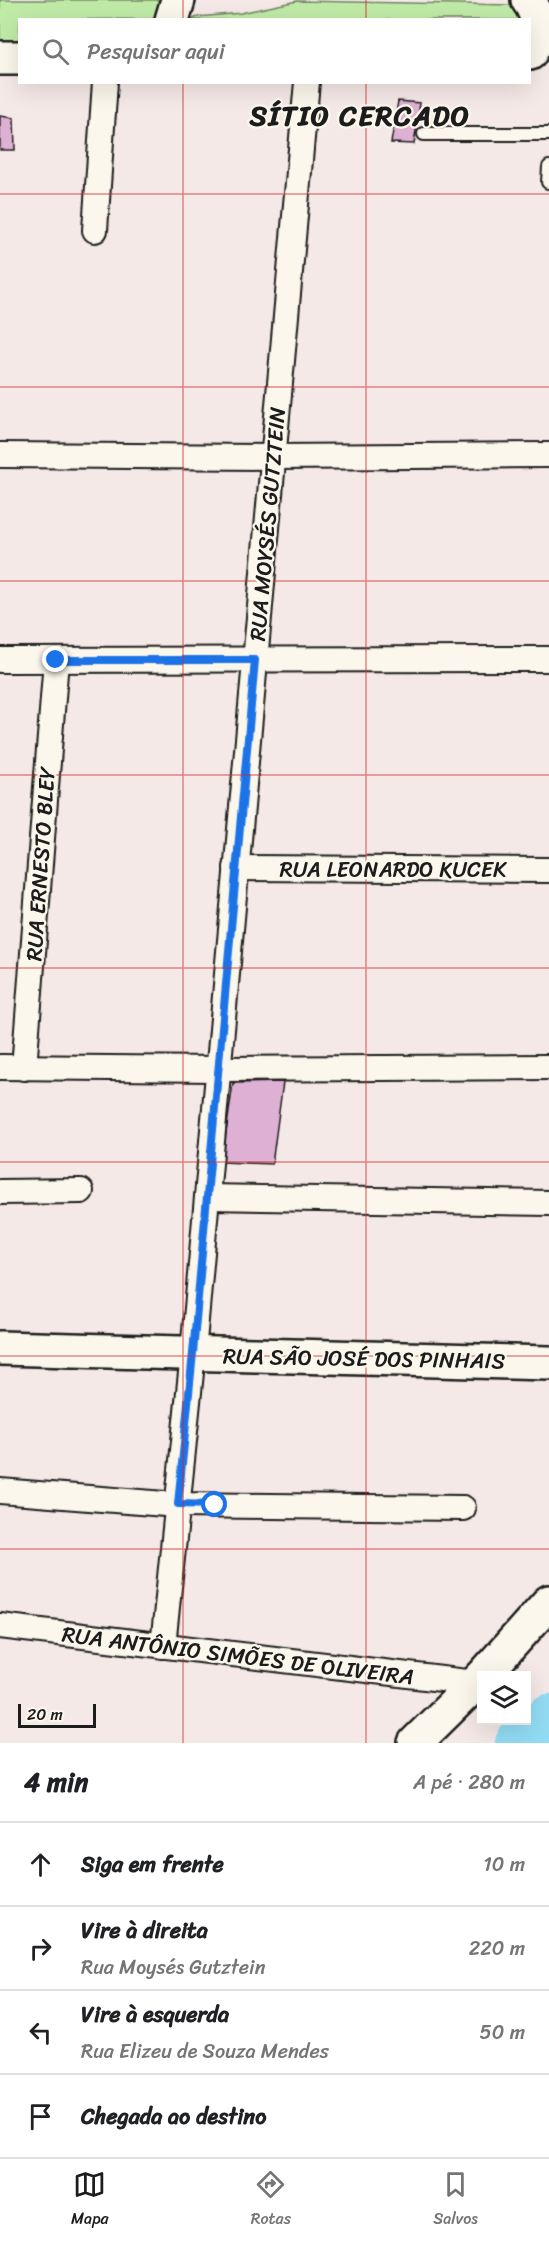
<!DOCTYPE html>
<html lang="pt">
<meta charset="utf-8">
<style>
:root{--surface:#fff;--page:#f6f6f6;--text:#202124;--muted:#757577;--line:#e0e0e0;--accent:#1c1c1c}
body{margin:0;font-family:Sriracha,sans-serif;background:var(--page);color:var(--text)}
.controls{position:absolute;right:18px;bottom:18px;display:grid;overflow:hidden;border-radius:0px;box-shadow:0 6px 24px #0002}
.controls button{width:54px;height:54px;display:grid;place-items:center;padding:0;border:0;border-bottom:2px solid var(--line);background:var(--surface);color:var(--text);font:30px sans-serif}
.scale{position:absolute;left:18px;bottom:15px;width:78px;box-sizing:border-box;padding-left:6px;border:3px solid #1c1c1c;border-top:0;font-size:16px;line-height:21px;white-space:nowrap;color:#1c1c1c;-webkit-text-stroke:4px #fbf7ec;paint-order:stroke}
.stop{position:absolute;width:18px;height:18px;margin:-14px;border:4px solid #1a73e8;border-radius:50%;background:#fff}
.stop.end{background:#1a73e8;border-color:#fff;box-shadow:0 2px 6px #0008}
.list{margin:0;padding:0;list-style:none}
h2{display:flex;justify-content:space-between;align-items:center;height:78px;margin:0;padding:0 24px;font-size:26px}
h2 small{font-size:20px;font-weight:400;color:var(--muted)}
.list li{display:grid;grid-template-columns:39px 1fr auto;gap:18px;align-items:center;box-sizing:border-box;height:84px;padding:0 24px;border-top:2px solid var(--line)}
.list b{display:block;font-size:22px;white-space:nowrap}
.list p{margin:0;font-size:20px;white-space:nowrap;color:var(--muted)}
.list em{font-size:20px;font-style:normal;color:var(--muted)}
.icon{flex:none;width:33px;height:33px;fill:none;stroke:currentColor;stroke-width:2;stroke-linecap:round;stroke-linejoin:round}
.map{position:relative;flex:none;width:549px;height:1743px;overflow:hidden}
.search{position:absolute;background:var(--surface);box-shadow:0 6px 24px #0002;left:18px;right:18px;top:18px;height:66px;display:flex;align-items:center;gap:15px;box-sizing:border-box;padding:0 21px;border-radius:0px;color:var(--muted);font-size:22px}
.sheet{height:414px;background:var(--surface)}
nav{display:flex;justify-content:space-around;align-items:center;box-sizing:border-box;height:84px;border-top:2px solid var(--line);background:var(--surface);font-size:16px;color:var(--muted)}
nav a{display:grid;justify-items:center;gap:3px}
nav .on{color:var(--accent)}
.map>svg:first-child{display:block}
</style>
<div class="map">
<svg width="549" height="1743" viewBox="0 0 549 1743">
<rect width="100%" height="100%" fill="#f5e9e7"/>
<filter id="ink" filterUnits="userSpaceOnUse"><feTurbulence type="fractalNoise" baseFrequency=".0167" numOctaves="2"/><feDisplacementMap in="SourceGraphic" scale="12" xChannelSelector="R" yChannelSelector="G"/><feConvolveMatrix kernelMatrix="1 2 1 2 8 2 1 2 1" color-interpolation-filters="sRGB"/></filter>
<g filter="url(#ink)">
<!-- green -->
<g fill="#c0eba7" stroke="#6e8462" stroke-width="1.5">
<polygon points="0,0 166,0 156,19 20,20 19,44 0,43"/>
<polygon points="297,1 515,5 524,20 189,20 198,17 241,13"/>
</g>
<g fill="none" stroke-linecap="round" stroke-linejoin="round">
<!-- river -->
<polyline stroke="#92dcf3" stroke-width="46" points="518,1743 549,1717"/>
</g>
<!-- building -->
<g fill="#deb0d3" stroke="#1c1c1c" stroke-width="1.5">
<polygon points="398,101 420,103 414,144 391,143"/>
<polygon points="0,116 14,118 15,150 0,150"/>
<polygon points="283,1082 272,1164 222,1162 233,1083"/>
</g>
<g fill="none" stroke-linecap="round" stroke-linejoin="round">
<defs>
<g id="lane">
<polyline points="424,134 549,134"/>
<polyline points="548,182 549,167"/>
</g>
<g id="street">
<polyline points="95,230 105,82"/>
<polyline points="0,455 273,457 549,455"/>
<polyline points="0,660 549,659"/>
<polyline points="236,868 549,870"/>
<polyline points="0,1067 218,1069 549,1067"/>
<polyline points="24,1068 56,660"/>
<polyline points="0,1192 81,1191"/>
<polyline points="207,1197 549,1203"/>
<polyline points="0,1491 178,1505 463,1508"/>
<polyline points="0,1626 475,1683"/>
<polyline points="163,1646 193,1353 307,82"/>
</g>
<g id="secondary">
<path d="M528,0C541,17 541,35 530,53"/>
<polyline points="172,20 178,0"/>
<polyline points="0,58 20,58"/>
<polyline points="0,1348 549,1363"/>
<polyline points="483,1676 549,1602"/>
<polyline points="415,1743 482,1677"/>
</g>
</defs>
<!-- lane casing -->
<use href="#lane" stroke="#1c1c1c" stroke-width="16"/>
<!-- street casing -->
<use href="#street" stroke="#1c1c1c" stroke-width="28"/>
<!-- secondary casing -->
<use href="#secondary" stroke="#1c1c1c" stroke-width="38"/>
<!-- lane -->
<use href="#lane" stroke="#fbf7ec" stroke-width="12"/>
<!-- street -->
<use href="#street" stroke="#fbf7ec" stroke-width="24"/>
<!-- secondary -->
<use href="#secondary" stroke="#fbf7ec" stroke-width="33"/>
</g>
</g>
<g fill="none" stroke-linecap="round" stroke-linejoin="round" filter="url(#ink)">
<!-- route -->
<polyline stroke="#1a73e8" stroke-width="8" points="56,660 255,660 193,1353 178,1504 215,1505"/>
</g>
<!-- grid -->
<path fill="none" stroke="#d62828" stroke-width="1.5" stroke-opacity="0.55" d="M183,0V20M366,0V20M183,82V1743M366,82V1743M0,194H549M0,387H549M0,581H549M0,775H549M0,968H549M0,1162H549M0,1356H549M0,1549H549"/>
<g text-anchor="middle" stroke-width="4.5" stroke-linejoin="round" paint-order="stroke">
<!-- street labels -->
<g font-size="22" fill="#1c1c1c" stroke="#fbf7ec">
<text transform="translate(267 524) rotate(-85)" y="8">RUA MOYSÉS GUTZTEIN</text>
<text transform="translate(40 864) rotate(-86)" y="8">RUA ERNESTO BLEY</text>
<text x="393" y="877">RUA LEONARDO KUCEK</text>
<text transform="translate(364 1358) rotate(1)" y="8">RUA SÃO JOSÉ DOS PINHAIS</text>
<text transform="translate(238 1655) rotate(7)" y="8">RUA ANTÔNIO SIMÕES DE OLIVEIRA</text>
</g>
<!-- district labels -->
<g font-size="28" font-weight="bold" letter-spacing="1.5" fill="#1c1c1c" stroke="#fbf7ec">
<text x="360" y="125">SÍTIO CERCADO</text>
</g>
</g>
</svg>
<div class="controls">
<button><svg class="icon" aria-label="layers" viewBox="0 0 24 24"><path d="M12 4l9 5-9 5-9-5zM3 14l9 5 9-5"/></svg></button>
</div>
<div class="scale">20 m</div>
<div class="stop" style="left:215px;top:1505px"></div>
<div class="stop end" style="left:56px;top:660px"></div>
<div class="search"><svg class="icon" aria-label="search" viewBox="0 0 24 24"><circle cx="10" cy="10" r="6"/><path d="M15 15l6 6"/></svg>Pesquisar aqui</div>
</div>
<section class="sheet">
<h2>4 min<small>A pé · 280 m</small></h2>
<ul class="list">
<li><svg class="icon" aria-label="ahead" viewBox="0 0 24 24"><path d="M12 20V5M6 11l6-6 6 6"/></svg><div><b>Siga em frente</b></div><em>10 m</em></li>
<li><svg class="icon" aria-label="right" viewBox="0 0 24 24"><path d="M7 20v-9h11M14 6l5 5-5 5"/></svg><div><b>Vire à direita</b><p>Rua Moysés Gutztein</p></div><em>220 m</em></li>
<li><svg class="icon" aria-label="left" viewBox="0 0 24 24"><path d="M17 20v-9H6M10 6l-5 5 5 5"/></svg><div><b>Vire à esquerda</b><p>Rua Elizeu de Souza Mendes</p></div><em>50 m</em></li>
<li><svg class="icon" aria-label="arrive" viewBox="0 0 24 24"><path d="M6 21V4h12l-3 4 3 4H6"/></svg><div><b>Chegada ao destino</b></div></li>
</ul>
</section>
<nav>
<a class="on"><svg class="icon" aria-label="map" viewBox="0 0 24 24"><path d="M3 6l6-2 6 2 6-2v14l-6 2-6-2-6 2zM9 4v14M15 6v14"/></svg>Mapa</a>
<a><svg class="icon" aria-label="directions" viewBox="0 0 24 24"><path d="M12 3l9 9-9 9-9-9zM9 14v-3h6M13 9l2 2-2 2"/></svg>Rotas</a>
<a><svg class="icon" aria-label="saved" viewBox="0 0 24 24"><path d="M7 4h10v16l-5-4-5 4z"/></svg>Salvos</a>
</nav>
